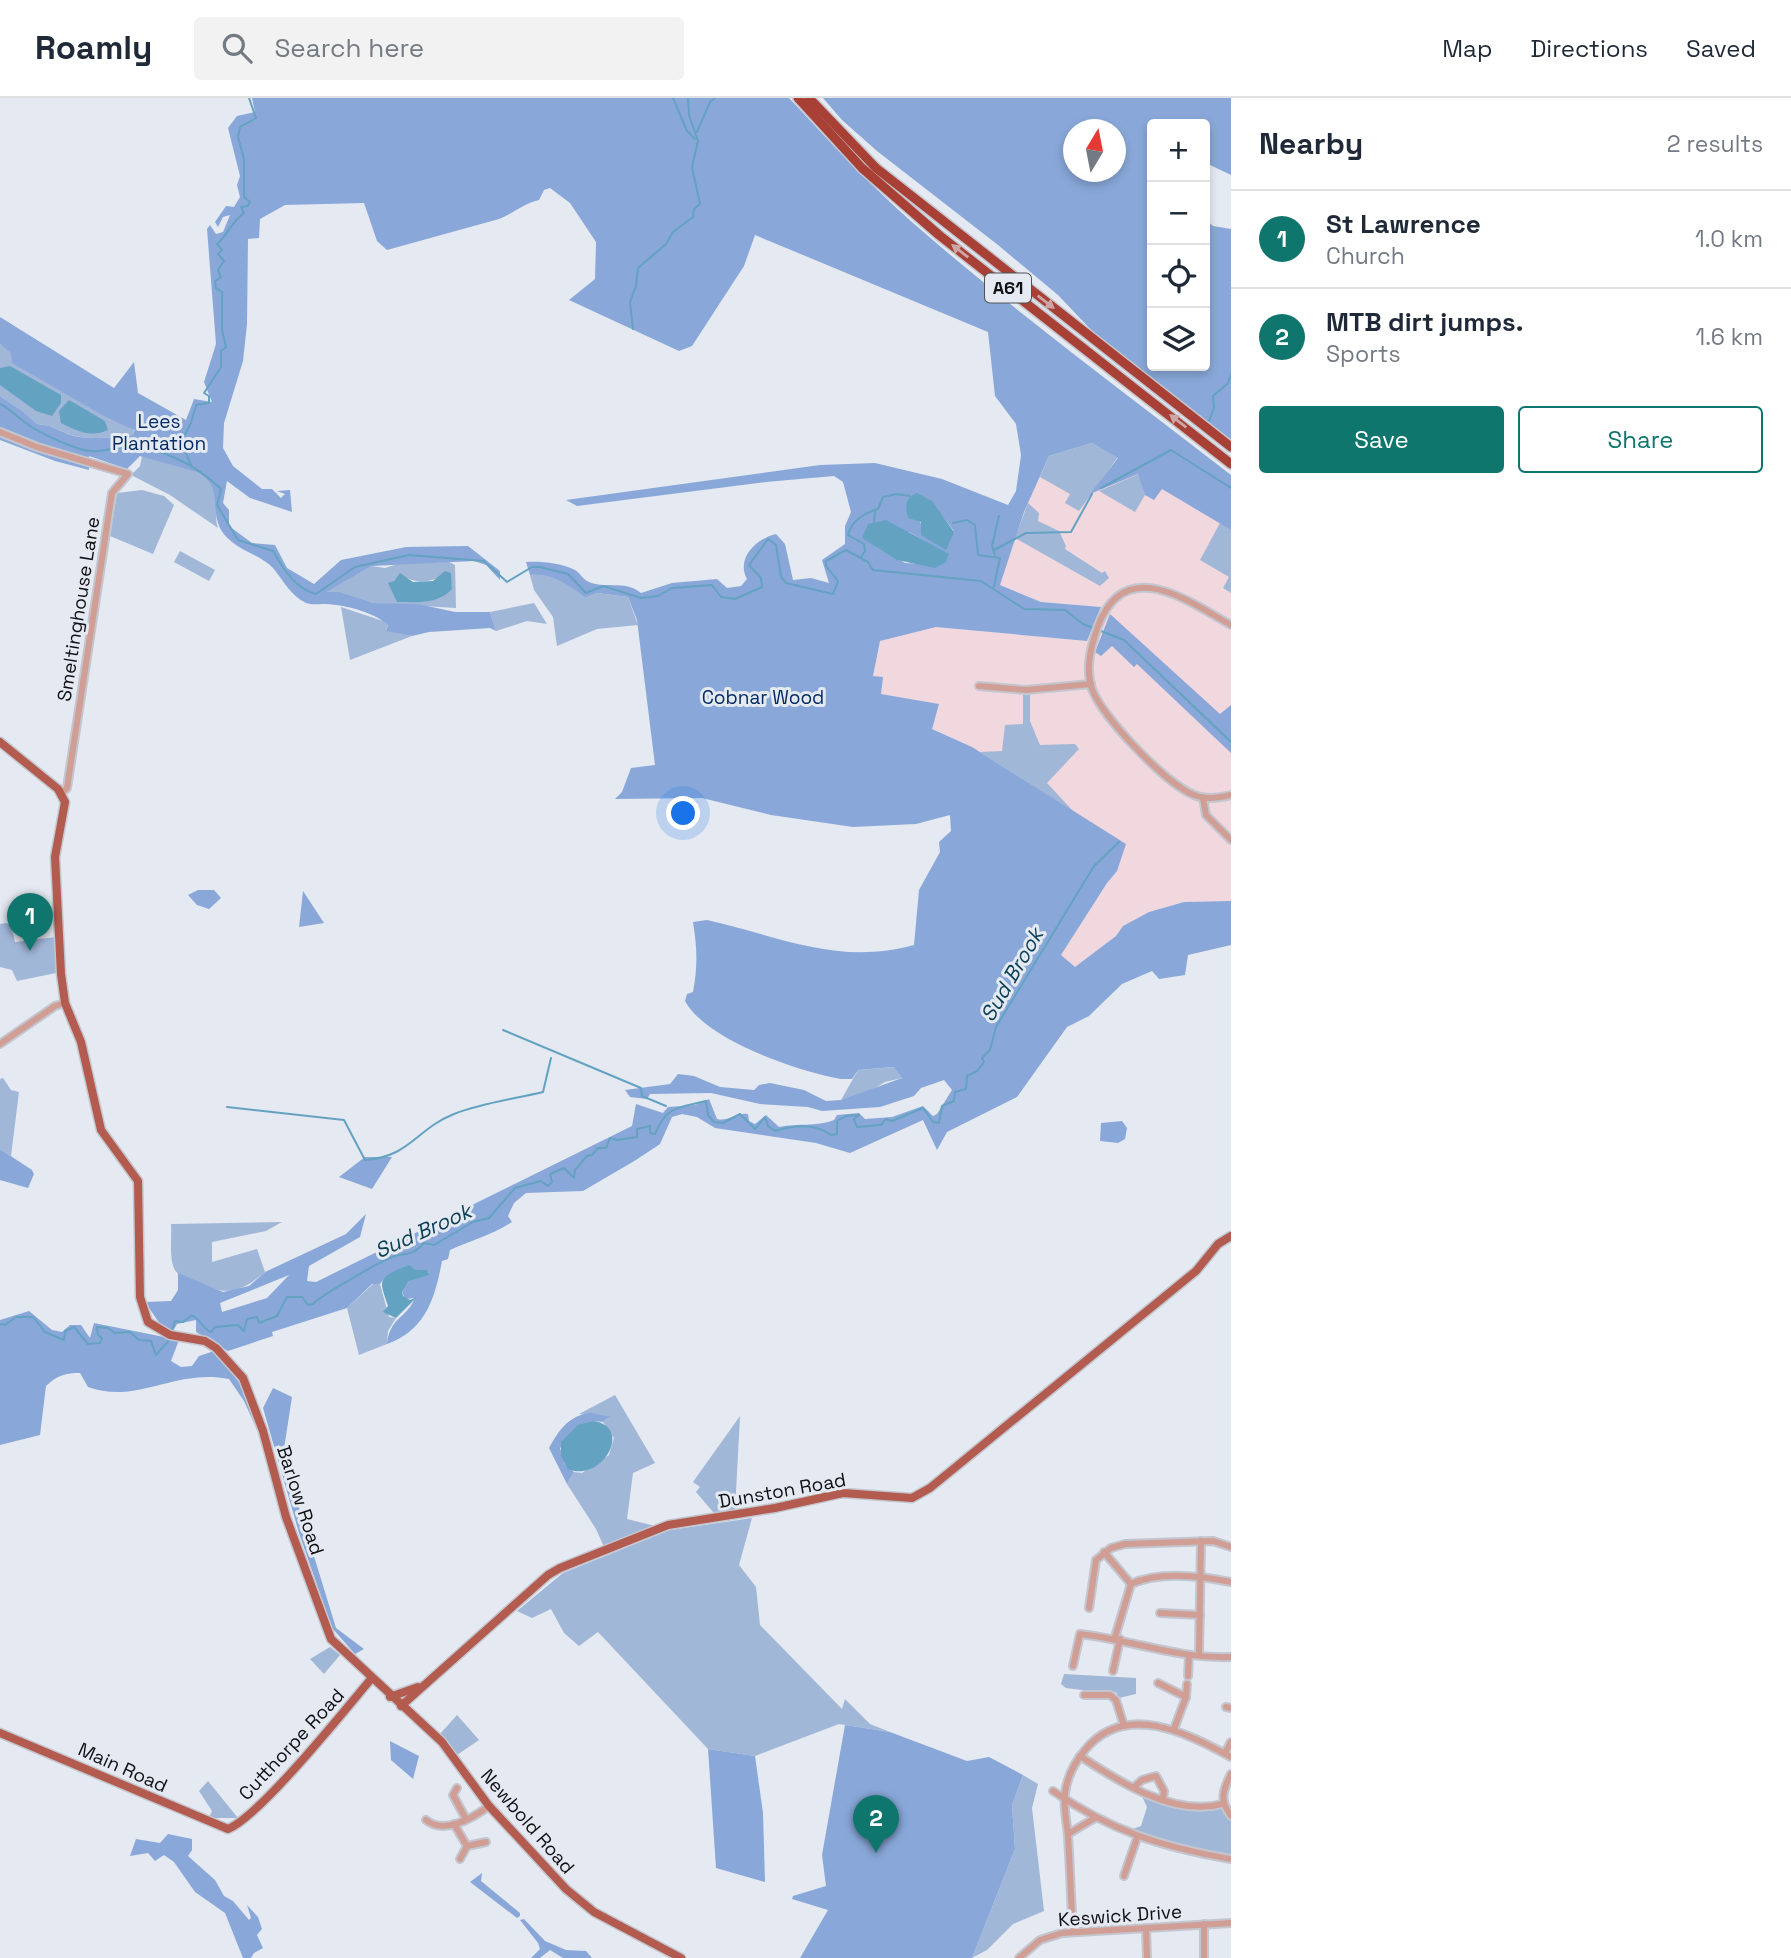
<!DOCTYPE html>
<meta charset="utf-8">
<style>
:root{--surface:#fff;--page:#f2f2f3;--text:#1f2937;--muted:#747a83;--line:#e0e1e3;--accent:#0f766e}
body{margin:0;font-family:"Space Grotesk",sans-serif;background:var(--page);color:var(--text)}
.controls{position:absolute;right:21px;top:21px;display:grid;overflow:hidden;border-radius:7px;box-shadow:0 4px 10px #0003}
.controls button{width:63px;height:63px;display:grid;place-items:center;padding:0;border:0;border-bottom:2px solid var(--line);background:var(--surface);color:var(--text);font:35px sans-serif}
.compass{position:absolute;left:1063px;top:21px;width:63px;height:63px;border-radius:50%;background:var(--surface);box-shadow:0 4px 10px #0003;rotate:10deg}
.you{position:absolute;left:684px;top:716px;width:24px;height:24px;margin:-18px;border:5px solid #fff;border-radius:50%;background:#1a73e8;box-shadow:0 0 0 10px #1a73e833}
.badge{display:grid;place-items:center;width:46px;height:46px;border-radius:50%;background:var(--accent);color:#fff;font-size:23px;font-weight:700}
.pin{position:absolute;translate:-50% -58px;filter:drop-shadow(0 2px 4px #0008)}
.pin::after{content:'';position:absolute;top:37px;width:24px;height:21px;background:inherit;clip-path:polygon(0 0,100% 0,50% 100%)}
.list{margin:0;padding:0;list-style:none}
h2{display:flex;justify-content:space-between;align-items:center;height:91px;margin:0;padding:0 28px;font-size:30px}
h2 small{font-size:23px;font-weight:400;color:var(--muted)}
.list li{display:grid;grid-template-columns:46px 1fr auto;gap:21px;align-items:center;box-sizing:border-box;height:98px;padding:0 28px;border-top:2px solid var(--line)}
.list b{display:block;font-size:26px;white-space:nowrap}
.list p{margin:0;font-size:23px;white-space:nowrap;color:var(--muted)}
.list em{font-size:23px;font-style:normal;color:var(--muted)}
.actions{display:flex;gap:14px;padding:21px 28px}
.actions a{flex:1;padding:16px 0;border:2px solid var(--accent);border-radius:7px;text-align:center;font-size:24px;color:var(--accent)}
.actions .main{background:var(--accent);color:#fff}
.icon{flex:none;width:38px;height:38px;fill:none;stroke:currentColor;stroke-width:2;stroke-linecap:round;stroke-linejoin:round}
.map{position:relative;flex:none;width:1231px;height:1860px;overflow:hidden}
header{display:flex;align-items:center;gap:42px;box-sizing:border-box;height:98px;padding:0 35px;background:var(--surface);border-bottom:2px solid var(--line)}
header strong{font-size:33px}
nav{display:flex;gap:38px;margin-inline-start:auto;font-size:24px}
.search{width:490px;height:63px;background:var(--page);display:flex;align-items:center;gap:18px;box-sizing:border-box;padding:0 24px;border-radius:7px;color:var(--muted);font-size:26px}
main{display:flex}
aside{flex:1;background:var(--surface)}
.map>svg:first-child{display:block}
</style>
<header>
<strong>Roamly</strong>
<div class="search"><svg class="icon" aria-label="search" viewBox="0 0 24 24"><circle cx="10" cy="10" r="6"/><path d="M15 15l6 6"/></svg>Search here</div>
<nav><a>Map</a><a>Directions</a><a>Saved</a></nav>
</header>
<main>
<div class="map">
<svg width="1231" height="1860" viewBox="0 0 1231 1860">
<rect width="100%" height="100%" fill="#e5e9f1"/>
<!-- industrial -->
<polygon fill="#f1d7de" points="1049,358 1139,376 1231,432 1231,803 1184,804 1149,814 1124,828 1116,838 1076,870 1061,857 1107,785 1117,773 1125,746 972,649 931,630 938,606 881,596 873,578 880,543 936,529 1087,543 1101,509 1041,504 1000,487 1024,414"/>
<!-- green -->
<g fill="#a1b7d8" fill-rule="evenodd">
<path d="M0,246L109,321L135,331L132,337C112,339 94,342 75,338C60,334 54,327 37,326L24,314L0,298Z"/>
<polygon points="1092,345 1118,359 1079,413 1065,405 1070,396 1040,379 1049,358"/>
<path d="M142,358C166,364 204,367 215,392C220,403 213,417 218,430L170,397L131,377L140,368Z"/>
<polygon points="1139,376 1145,397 1135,414 1099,393"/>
<polygon points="142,392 164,398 174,407 153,456 110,438 117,395"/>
<polygon points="1028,405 1039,415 1038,423 1059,433 1066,448 1065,451 1102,475 1105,473 1109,480 1100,488 1015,440"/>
<polygon points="1220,425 1231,432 1231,495 1223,490 1229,479 1200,462"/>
<polygon points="180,453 215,472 209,483 174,464"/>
<path d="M449,464L455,467L456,510L373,505L325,495L372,468L385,470L401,465ZM450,475L452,491L394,483L400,476C418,488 431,484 450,475Z"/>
<polygon points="546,475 558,480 585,500 597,495 628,499 638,527 597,531 557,548 553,519 534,492 530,477"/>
<polygon points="534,505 547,526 527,523 496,533 490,514"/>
<polygon points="341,509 383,523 388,527 386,532 412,538 350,562"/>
<polygon points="1023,597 1030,597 1030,623 1040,647 1075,646 1079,651 1047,685 1073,713 980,654 1002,653 1005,627 1023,626"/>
<polygon points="6,825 11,827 15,844 56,839 56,875 17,883 12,872 0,869 0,826"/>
<polygon points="895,969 902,980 885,984 867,995 841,1002 858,972"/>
<polygon points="3,980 11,992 19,994 11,1058 0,1051 0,981"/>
<path d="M282,1124L266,1133L212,1144V1164L257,1151L265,1174C238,1197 223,1198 192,1182C186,1179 176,1177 174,1170C169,1159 172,1139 171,1126Z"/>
<polygon points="373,1186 380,1186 389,1219 396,1220 388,1233 387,1246 359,1257 347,1210"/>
<polygon points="615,1297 655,1365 633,1375 627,1421 655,1428 604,1449 596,1431 567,1386 574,1374 582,1375 609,1357 614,1340 603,1324 609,1320 579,1316"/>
<polygon points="740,1318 735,1413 713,1414 696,1394 700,1389 693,1384"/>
<polygon points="752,1420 739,1467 756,1489 760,1527 842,1611 845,1601 870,1626 890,1634 839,1626 755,1658 708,1651 598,1534 579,1548 564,1535 551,1511 532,1520 517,1513 563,1475 670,1432"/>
<polygon points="330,1549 340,1557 324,1576 310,1561"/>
<polygon points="1064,1576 1136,1580 1136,1596 1119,1600 1116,1594 1113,1596 1066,1590 1061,1586"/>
<polygon points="457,1617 479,1642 457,1657 440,1636"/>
<polygon points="1023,1677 1038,1686 1032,1710 1044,1813 1013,1826 987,1852 972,1860 1015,1751 1012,1707"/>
<polygon points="208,1683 238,1720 209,1720 212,1713 199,1693"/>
<polygon points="1140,1694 1167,1704 1221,1709 1231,1723 1231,1759 1180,1749 1130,1732 1141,1728 1147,1709"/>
</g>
<!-- forest -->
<g fill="#89a8d9" fill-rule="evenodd">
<path d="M252,0H789C829,43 869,86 913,125C1015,214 1124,294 1231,377V432L1162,391L1154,402L1145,397L1138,376L1090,396L1118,360L1092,345L1049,358L1024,414L1000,487L1041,504L1101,509L1087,543L936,529L880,543L873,578L883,579L881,596L939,606L932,631L972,649L1126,746L1117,773L1107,785L1061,857L1075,869L1116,838L1123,828L1149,814L1184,804L1231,803V847L1188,857L1185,877L1159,881L1152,873L1122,886L1089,918L1067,929L1017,999L947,1034L937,1052L923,1022L850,1055L816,1045L715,1030L697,1019L682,1016L672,1019L660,1046L636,1062L583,1093L526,1095L514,1105L508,1118L512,1124C492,1137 472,1142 450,1152L448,1161L442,1163C435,1200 426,1232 387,1246C390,1219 406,1221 415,1200L405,1201L402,1194L409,1183L429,1174C411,1174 391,1167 380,1186H372L347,1210L272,1234L273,1238L228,1253L196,1234V1222L177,1226L172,1235L162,1229L145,1204L171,1203L178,1192V1175L223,1194L249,1188L265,1174L346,1136L366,1116L360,1139L309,1168L307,1183L316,1184L632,1028L636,1006L663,1015L668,1009L695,1007L709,1001L717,1021C728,1024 736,1014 748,1016L749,1023L755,1026L766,1017L779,1029C798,1025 816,1029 834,1022L837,1017L859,1015L865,1021L892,1019L923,1008L933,1018L937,1016L952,992L944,982L921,990L914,998L880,1009L822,1013L808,1009L760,1006L711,995L650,996L647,1001L630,999L625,992L670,986L678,976L694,978L720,989L754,992L759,987L770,985L804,992L826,1003L841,1002L902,980L894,969L858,972L852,981H841C798,973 707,943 685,903L687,896L693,894C698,868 697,849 693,824L707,822C779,838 838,868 914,847L919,792L940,754L939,744L951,733L950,717L916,726L853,729L771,717L702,700L615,701L622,694L631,670L655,667L637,522L628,499L597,495L585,500C566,486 554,475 530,477L526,464C540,463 562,465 575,472C580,475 583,481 587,483C604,492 624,481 641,495L672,485L717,481L727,490L741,488L747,481C736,461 755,441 776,436L785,446L793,482L811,480L829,485L822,462L845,446V428L851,414L843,384L834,378L766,384L577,408L566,402L820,367L875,365L942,381L1008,407L1016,393L1021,357L1016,326L995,298L988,234L755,137L744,168L692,248L679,253L569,202L595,181L596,144L570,105L550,90L544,92L539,102C523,106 514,115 499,121L387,152L377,143L364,105L285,107L260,121L259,140L248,141L247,226L243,263L224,325L223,350L233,368L262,391H272L281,400L285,396L277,393L290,392L292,414L250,400L227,383L223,405L229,412V428L252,445L275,447L287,470L314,486L341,462L406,449L468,448L500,473V482L486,467L474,463L372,468L327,494H339L373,505L418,506L455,514H490L496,533L490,530L429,534L412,538L386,533L388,527C372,513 342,506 322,506C316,506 312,507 306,505C291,498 283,482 273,470C263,459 244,454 232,444C201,420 230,392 197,374L140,358L127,371L89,358V372L55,363L0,342V298L24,314L37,326C54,327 60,334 74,338C94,342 112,339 132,337L135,332L109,321L12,265L11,255L0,246V219L114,290L134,264L138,295L186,322L194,301L212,304L204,284L216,246L207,131L210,127L216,136L223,134L230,117L223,119L218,129L215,124L226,108L234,109L240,99L237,87L240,78L228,30L237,18L255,14ZM940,415L954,433L922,427L918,421ZM909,434L941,453L927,466L905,465L878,450ZM289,1177L267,1200L222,1214L220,1205Z"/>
<path d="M823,0H1231V77L1208,66L1205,74V26H1152V268H1205V121L1213,128L1231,131V342L1096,237L1058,197L998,147L877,53L842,22ZM1074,32H1116V74H1074Z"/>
<polygon points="1110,516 1220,616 1231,607 1231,655 1137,566 1134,569 1112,548 1101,558 1095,554"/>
<polygon points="198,792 214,792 221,800 209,811 197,807 188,797"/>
<polygon points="303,793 324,825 299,829"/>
<polygon points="1122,1023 1127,1030 1125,1041 1118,1045 1100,1043 1101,1025"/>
<polygon points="0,1051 32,1072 34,1076 28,1090 0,1082"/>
<polygon points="365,1059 392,1059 372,1091 339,1079"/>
<path d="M29,1213L52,1232L62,1234L70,1227H81L90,1240L94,1225L179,1242L171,1263L181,1269L192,1268L199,1258L214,1253L247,1294L258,1334L244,1303L229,1281C175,1270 137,1307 88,1289L80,1275C65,1275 58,1277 46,1288L40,1337L0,1347V1222Z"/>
<polygon points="273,1290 292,1299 283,1357 336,1530 364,1551 355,1556 332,1530 299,1435 263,1310"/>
<path d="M591,1315L610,1319L603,1324L594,1323L560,1350L565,1366L574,1374L567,1386L549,1350C559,1332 569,1317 591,1315Z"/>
<polygon points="845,1627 890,1634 967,1663 989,1659 1023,1677 1012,1707 1015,1751 972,1860 800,1860 828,1812 792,1801 793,1798 826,1788 822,1757"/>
<polygon points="390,1643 419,1658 413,1681 391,1662"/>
<polygon points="708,1651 755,1658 763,1715 765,1784 716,1770"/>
<polygon points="168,1736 192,1741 192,1752 188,1758 215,1782 224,1798 233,1803 249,1822 251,1820 247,1807 258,1819 262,1831 257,1837 263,1850 254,1855 251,1860 243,1860 225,1815 195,1794 174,1764 164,1757 155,1763 148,1755 130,1758 136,1741 160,1745"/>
<polygon points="482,1775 481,1783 520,1815 520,1818 517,1820 470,1784"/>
<polygon points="524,1821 545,1843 566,1852 586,1853 592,1860 563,1860 550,1852 540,1860 531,1860 540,1851 538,1845 520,1822"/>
</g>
<!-- water -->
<g fill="#64a2c2">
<polygon points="10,268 61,297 61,305 52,318 36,313 0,287 0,270"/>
<path d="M69,302L105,323L108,332C91,340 77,333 61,325L59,313Z"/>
<path d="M917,395L932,403L954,434L946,452L921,437V424L908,420C905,408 905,400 917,395Z"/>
<polygon points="886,422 949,456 946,464 935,470 897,462 862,440 868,426"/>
<path d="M445,473L451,475L452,491C437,507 417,504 397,504L388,485L394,483L400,475L413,484L433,483Z"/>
<path d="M409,1167L415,1172H427L429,1177L409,1183L402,1194L403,1198L410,1202L417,1199L396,1220L383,1214L388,1208C379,1181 376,1180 409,1167Z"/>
<path d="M594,1323C634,1330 601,1385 568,1371L561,1358V1344L578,1327Z"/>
</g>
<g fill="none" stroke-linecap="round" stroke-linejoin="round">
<!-- stream -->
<g stroke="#64a2c2" stroke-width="2">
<polyline points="673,0 687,33 695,41"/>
<polyline points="697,34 710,4 715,0"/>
<polyline points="633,231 630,204 636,188 638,170 666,146 673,134 693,119 694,111 700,106 692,69 698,43 689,17 688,0"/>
<path d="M0,306C12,312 19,321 30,328C44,337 68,348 84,352C104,356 109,349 126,349C162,349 196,367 221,391L217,407L238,442L273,453C283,470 295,491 316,496L355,469L409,457L484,463L507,484L532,469H540L568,476L586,495L603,488L641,500L658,498L672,490L712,487L721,499L735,501L762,489L761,480L749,467L768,441L776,447L781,479L786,485L833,496L838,483L826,468V463L846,452L868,464L873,472L981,483L1024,511L1065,512L1083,526L1124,542L1231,644"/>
<polyline points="1209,323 1214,310 1213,298 1228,285 1231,276"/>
<path d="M192,369L181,344L191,325L196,307L209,305V298L204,295L221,269V253L226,249L222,232V194L216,190L215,183L221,179L218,172L224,163L218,156L222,152L217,146C228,137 232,123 244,115L241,109L248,108L250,104L244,99V61L238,39L240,29L256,20L249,0"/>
<polyline points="1101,390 1171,352 1231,390"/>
<polyline points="874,425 875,413"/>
<polyline points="953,425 967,422 975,427 978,457 1000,460 994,489"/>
<polyline points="994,452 1026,435 1071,434 1092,396"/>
<polyline points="995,457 992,448 999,418"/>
<path d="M862,458L865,453L864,446L848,437C852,422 864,415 878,411L883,399L896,396L910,398"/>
<polyline points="503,932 641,990 642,998 666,1008"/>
<path d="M227,1009L344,1022L365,1062C410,1059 416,1031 454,1016C482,1005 514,1001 543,994L551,960"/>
<polyline points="0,1226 5,1227 16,1219 33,1219 45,1234 64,1242 65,1233 74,1229 88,1246 100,1245 102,1240 98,1237 97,1229 108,1230 115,1235 130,1234 139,1242 151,1243 156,1257 171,1240"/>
<path d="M171,1235L175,1223L183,1224L192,1217C201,1222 202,1230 211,1234L215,1229L238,1227L244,1233L247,1221L257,1219L259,1225L277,1218L287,1199H302L308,1207L313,1206C320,1198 384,1161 395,1158C409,1155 413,1157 424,1145L434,1147L473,1124L489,1120L515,1090L541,1083L548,1088L552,1084L550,1076L564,1070L574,1080L575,1072L587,1058L592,1057L598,1050H606L610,1040L617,1042L637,1039V1031L650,1028V1035L655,1036C667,1007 679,1010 706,1003L708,1017L714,1024L723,1025L740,1016L755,1031L765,1019L768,1028L775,1033C794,1027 815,1025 831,1037L837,1036V1023L846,1018L859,1017L854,1021L857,1029L881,1027L886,1021L892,1023L923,1010L933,1024L939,1025L942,1008L954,1003L955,994L966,991L967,978L977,973L984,964L982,960L990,952L996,929L1094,768L1119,744"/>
</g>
<defs>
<g id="minor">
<polyline points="0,334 37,349 128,376 112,395 67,690 62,695"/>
<path d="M1231,527C1188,503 1125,456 1098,528C1091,548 1085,570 1092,591C1102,619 1166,686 1194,697C1206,702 1219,700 1231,697"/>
<polyline points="979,588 1026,592 1091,586"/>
<polyline points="1203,700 1206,717 1231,742"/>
<polyline points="0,946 55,908 65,905"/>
<polyline points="1104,1454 1131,1486"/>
<polyline points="1089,1510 1096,1462 1111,1450 1125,1446 1213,1443 1231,1449"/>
<polyline points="1160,1515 1200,1517"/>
<path d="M1115,1539L1131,1486C1159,1473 1201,1478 1231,1484"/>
<polyline points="1199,1557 1201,1443"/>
<path d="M1073,1568L1080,1536C1131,1542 1179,1561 1231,1559"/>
<polyline points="1113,1573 1120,1541"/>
<polyline points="1188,1578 1189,1557"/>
<polyline points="1158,1585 1186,1599"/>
<polyline points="1084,1597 1110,1597 1116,1602 1124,1628"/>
<polyline points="1226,1609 1231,1610"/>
<polyline points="1174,1631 1186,1599 1187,1586"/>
<polyline points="1225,1655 1231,1644"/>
<path d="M1080,1658C1119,1684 1174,1719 1222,1706"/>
<path d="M1231,1676C1223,1692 1219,1702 1231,1718"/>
<polyline points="1134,1689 1142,1682 1156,1678 1164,1693 1163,1701"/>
<polyline points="457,1690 453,1697 466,1721"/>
<path d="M1053,1693C1111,1733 1162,1749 1231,1761"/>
<path d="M426,1722C444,1737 473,1720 489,1708"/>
<polyline points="454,1726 467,1748 460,1761"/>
<polyline points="1068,1736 1095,1720"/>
<polyline points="467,1748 486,1744"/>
<polyline points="1124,1778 1137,1740"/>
<polyline points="1204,1826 1204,1860"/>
<polyline points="1146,1830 1147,1860"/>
<path d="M1073,1834C1071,1802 1070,1770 1068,1738C1067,1724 1063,1709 1065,1695C1067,1679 1075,1664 1085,1652C1125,1603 1187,1635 1231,1659"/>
<polyline points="1019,1860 1040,1842 1062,1835 1231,1825"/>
</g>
<g id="major">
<polyline points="0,644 58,691 65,704 55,759 61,876 65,905 81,944 101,1032 138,1083 140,1199 148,1224 170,1237 205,1243 216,1250 243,1280 263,1333 286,1419 331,1541 442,1644 489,1708 566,1791 594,1814 681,1860"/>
<polyline points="390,1599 418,1589"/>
<polyline points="401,1608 548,1477 560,1470 668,1427 775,1410 843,1395 912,1400 930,1390 1196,1173 1218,1146 1231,1138"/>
<path d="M0,1635L228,1731C260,1718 344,1613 371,1581"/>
</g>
<g id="highway">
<polyline points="798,0 862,70 939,137 1231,366"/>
<polyline points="809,0 876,70 1231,349"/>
</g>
</defs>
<!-- minor casing -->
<use href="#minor" stroke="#c3c6ce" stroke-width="10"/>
<!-- major casing -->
<use href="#major" stroke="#c3c6ce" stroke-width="11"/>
<!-- highway casing -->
<use href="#highway" stroke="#c3c6ce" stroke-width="12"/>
<!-- minor -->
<use href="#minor" stroke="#d19e95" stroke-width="6"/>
<!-- major -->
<use href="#major" stroke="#b45b4f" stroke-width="8"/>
<!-- highway -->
<use href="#highway" stroke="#a84035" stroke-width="9"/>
</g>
<!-- one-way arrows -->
<defs><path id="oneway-solid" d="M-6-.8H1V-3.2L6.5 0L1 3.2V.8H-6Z" transform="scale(1.75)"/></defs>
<g fill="#cda5a6">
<use href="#oneway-solid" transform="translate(960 153) rotate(-142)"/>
<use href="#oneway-solid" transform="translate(1046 204) rotate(38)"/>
<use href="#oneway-solid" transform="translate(1178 323) rotate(-142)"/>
</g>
<g text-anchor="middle" stroke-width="6" stroke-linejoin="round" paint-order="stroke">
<!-- shield labels -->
<rect fill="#e5e9f1" stroke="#505256" stroke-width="2" x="985" y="175.5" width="46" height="29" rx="5"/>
<g font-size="18" font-weight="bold" fill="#101114">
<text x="1008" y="196">A61</text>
</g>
<!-- park labels -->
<g font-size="19" fill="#052c65" stroke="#e5e9f1">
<text x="159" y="330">Lees<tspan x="159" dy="22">Plantation</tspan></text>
<text x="763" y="606">Cobnar Wood</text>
</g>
<!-- street labels -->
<g font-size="19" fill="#101114" stroke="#e5e9f1">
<text transform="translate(78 511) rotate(-81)" y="7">Smeltinghouse Lane</text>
<text transform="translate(782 1392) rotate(-10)" y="7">Dunston Road</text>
<text transform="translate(301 1402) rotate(72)" y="7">Barlow Road</text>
<text transform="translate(291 1646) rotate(-47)" y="7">Cutthorpe Road</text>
<text transform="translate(123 1669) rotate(24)" y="7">Main Road</text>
<text transform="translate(528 1723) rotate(49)" y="7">Newbold Road</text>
<text transform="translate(1120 1817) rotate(-4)" y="7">Keswick Drive</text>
</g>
<!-- water labels -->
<g font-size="21" font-style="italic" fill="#0b4057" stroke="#e5e9f1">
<text transform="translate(1012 877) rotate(-60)" y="7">Sud Brook</text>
<text transform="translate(423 1133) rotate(-24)" y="7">Sud Brook</text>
</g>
</g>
</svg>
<div class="controls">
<button>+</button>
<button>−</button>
<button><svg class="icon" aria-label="locate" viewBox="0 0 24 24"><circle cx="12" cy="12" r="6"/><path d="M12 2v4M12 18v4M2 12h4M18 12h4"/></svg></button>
<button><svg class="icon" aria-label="layers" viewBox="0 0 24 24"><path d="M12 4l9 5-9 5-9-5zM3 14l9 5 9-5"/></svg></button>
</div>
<svg class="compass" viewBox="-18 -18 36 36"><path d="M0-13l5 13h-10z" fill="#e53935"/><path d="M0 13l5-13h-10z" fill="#747a83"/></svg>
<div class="you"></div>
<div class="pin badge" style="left:30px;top:853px">1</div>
<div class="pin badge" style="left:876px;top:1755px">2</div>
</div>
<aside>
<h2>Nearby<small>2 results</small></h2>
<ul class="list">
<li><span class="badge">1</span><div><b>St Lawrence</b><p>Church</p></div><em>1.0 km</em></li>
<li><span class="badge">2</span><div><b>MTB dirt jumps.</b><p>Sports</p></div><em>1.6 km</em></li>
</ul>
<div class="actions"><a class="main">Save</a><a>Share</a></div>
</aside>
</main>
